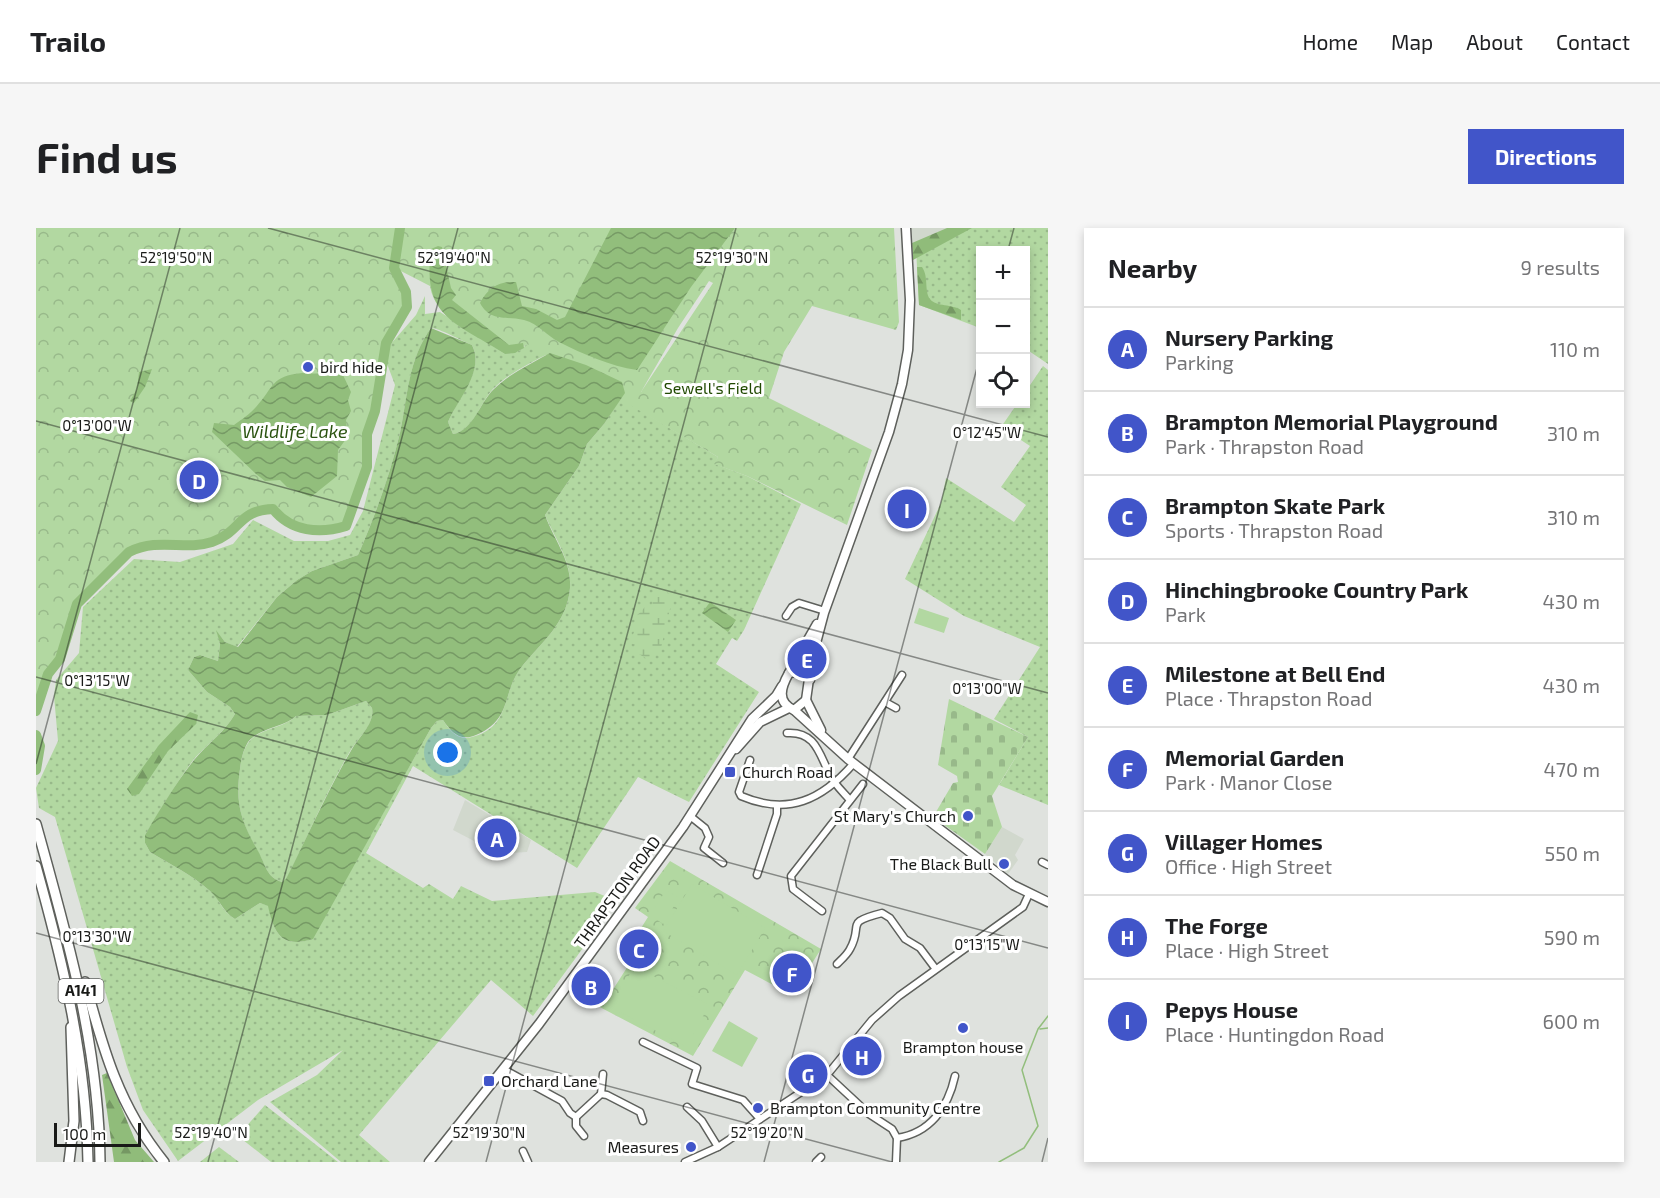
<!DOCTYPE html>
<meta charset="utf-8">
<style>
:root{--surface:#fff;--page:#f6f6f6;--text:#202124;--muted:#757577;--line:#e0e0e0;--accent:#4155c9}
body{margin:0;font-family:"Exo 2",sans-serif;background:var(--page);color:var(--text)}
.controls{position:absolute;right:18px;top:18px;display:grid;overflow:hidden;border-radius:0px;box-shadow:0 3px 9px #0003}
.controls button{width:54px;height:54px;display:grid;place-items:center;padding:0;border:0;border-bottom:2px solid var(--line);background:var(--surface);color:var(--text);font:30px sans-serif}
.scale{position:absolute;left:18px;bottom:15px;width:87px;box-sizing:border-box;padding-left:6px;border:3px solid #191a18;border-top:0;font-size:16px;line-height:21px;white-space:nowrap;color:#191a18;-webkit-text-stroke:4px #fff;paint-order:stroke}
.you{position:absolute;left:412px;top:525px;width:21px;height:21px;margin:-15px;border:4px solid #fff;border-radius:50%;background:#1a73e8;box-shadow:0 0 0 9px #1a73e833}
.badge{display:grid;place-items:center;width:39px;height:39px;border-radius:50%;background:var(--accent);color:#fff;font-size:20px;font-weight:700}
.pin{position:absolute;translate:-50% -50%;border:3px solid #fff;box-shadow:0 2px 6px #0006}
.list{margin:0;padding:0;list-style:none}
h2{display:flex;justify-content:space-between;align-items:center;height:78px;margin:0;padding:0 24px;font-size:26px}
h2 small{font-size:20px;font-weight:400;color:var(--muted)}
.list li{display:grid;grid-template-columns:39px 1fr auto;gap:18px;align-items:center;box-sizing:border-box;height:84px;padding:0 24px;border-top:2px solid var(--line)}
.list b{display:block;font-size:22px;white-space:nowrap}
.list p{margin:0;font-size:20px;white-space:nowrap;color:var(--muted)}
.list em{font-size:20px;font-style:normal;color:var(--muted)}
.icon{flex:none;width:33px;height:33px;fill:none;stroke:currentColor;stroke-width:2;stroke-linecap:round;stroke-linejoin:round}
.map{position:relative;flex:none;width:1012px;height:934px;overflow:hidden;border-radius:0px}
header{display:flex;align-items:center;gap:36px;box-sizing:border-box;height:84px;padding:0 30px;background:var(--surface);border-bottom:2px solid var(--line)}
header strong{font-size:28px}
nav{display:flex;gap:33px;margin-inline-start:auto;font-size:21px}
.intro{display:flex;align-items:center;justify-content:space-between;box-sizing:border-box;height:144px;padding:0 36px}
h1{margin:0;font-size:42px}
.button{padding:15px 27px;border-radius:0px;background:var(--accent);color:#fff;font-size:21px;font-weight:700}
main{display:flex;gap:36px;padding:0 36px}
aside{flex:1;background:var(--surface);border-radius:0px;box-shadow:0 3px 9px #0003}
.map>svg:first-child{display:block}
</style>
<header>
<strong>Trailo</strong>
<nav><a>Home</a><a>Map</a><a>About</a><a>Contact</a></nav>
</header>
<div class="intro"><h1>Find us</h1><a class="button">Directions</a></div>
<main>
<div class="map">
<svg width="1012" height="934" viewBox="0 0 1012 934">
<defs>
<pattern id="grass-dots" width="8" height="8" patternUnits="userSpaceOnUse" patternTransform="scale(1.5)"><rect width="8" height="8" fill="#b2d8a1"/><path d="M2 2h.1M6 6h.1" fill="none" stroke="#98b98a" stroke-width="1.8" stroke-linecap="round"/></pattern>
<pattern id="forest-firs" width="22" height="20" patternUnits="userSpaceOnUse" patternTransform="scale(1.5)"><rect width="22" height="20" fill="#90bc7a"/><path d="M5 1l3.5 6h-7zM16 11l3.5 6h-7z" fill="#759863"/></pattern>
<pattern id="wetland-marsh" width="20" height="14" patternUnits="userSpaceOnUse" patternTransform="scale(1.5)"><rect width="20" height="14" fill="#b2d8a1"/><path d="M1 5h8M5 5V1M11 12h8M15 12V8" fill="none" stroke="#98b98a"/></pattern>
<pattern id="cemetery-stones" width="16" height="16" patternUnits="userSpaceOnUse" patternTransform="scale(1.5)"><rect width="16" height="16" fill="#b2d8a1"/><path d="M2 7V4a2 2 0 0 1 4 0v3zM10 15v-3a2 2 0 0 1 4 0v3z" fill="#98b98a"/></pattern>
<pattern id="park-crowns" width="20" height="18" patternUnits="userSpaceOnUse" patternTransform="scale(1.5)"><rect width="20" height="18" fill="#b2d8a1"/><path d="M2 6a3 3 0 1 1 6 0M12 15a3 3 0 1 1 6 0" fill="none" stroke="#98b98a"/></pattern>
<pattern id="water-waves" width="16" height="10" patternUnits="userSpaceOnUse" patternTransform="scale(1.5)"><rect width="16" height="10" fill="#92be7c"/><path d="M0 5q4-4 8 0t8 0" fill="none" stroke="#769a65"/></pattern>
</defs>
<rect width="100%" height="100%" fill="#dfe2de"/>
<!-- built -->
<g fill="#d1d8cd">
<polygon points="870,0 928,0 872,29"/>
<polygon points="429,572 495,612 491,624 474,625 450,618 444,622 438,613 417,602"/>
<polygon points="966,599 988,611 979,627 982,632 972,646 949,626"/>
</g>
<!-- grass -->
<g fill="url(#grass-dots)" fill-rule="evenodd">
<polygon points="917,0 1012,0 1012,136 990,121 990,22 945,22 944,100 883,77 880,20"/>
<path d="M389,68V86L404,84L469,126C480,125 486,123 492,114C520,121 573,136 593,158L589,173L682,229L679,236L711,248L765,276L708,402L701,413L696,410L680,436L723,464L653,574L602,549L541,640L377,538L330,625L387,660L393,656L417,671L425,658L456,673L559,664L576,671L572,686L497,788L455,752L323,907L354,934H305L234,874L281,847L307,822L222,872L142,933L107,882L91,839L19,589L3,580L0,560L22,513L18,468L20,452L43,425L47,379L98,331L144,334L197,316L217,292L258,313H292L314,307L327,283L359,157L350,133L353,118L380,87ZM395,100C403,100 426,113 436,117C449,143 421,171 412,194L417,206C437,203 444,175 457,161C473,145 494,135 514,125L550,137L586,154L588,165L568,196L551,216L543,238L509,287C519,311 536,333 534,360C531,396 505,414 484,441C466,465 475,499 436,509C422,513 414,503 407,492L401,493L395,500L276,711C246,721 237,705 233,678L224,675L199,691C186,684 184,671 174,663C156,647 134,636 114,624L109,615V607C125,581 140,555 158,531C172,515 188,505 199,486L194,479L171,464L152,442L158,429L164,427L182,433L184,416L181,404L189,414L201,419L241,369L261,352L276,343L322,327C339,288 354,247 364,205C372,168 372,132 395,100Z"/>
<polygon points="1007,138 1012,142 1012,577 963,557 992,509 958,491 1004,419 928,388 869,351 905,275 910,250 978,294 990,277 965,259 994,218 965,199 981,176 990,176 990,163"/>
<path d="M330,473L336,480C339,495 324,508 316,520C291,562 272,608 250,652L246,654C230,649 230,637 222,624C205,593 199,576 204,541C205,532 207,522 212,515C224,499 247,501 260,488L291,487Z"/>
<polygon points="229,877 302,934 235,934 202,908"/>
<polygon points="183,919 203,934 164,934"/>
</g>
<!-- forest -->
<g fill="url(#forest-firs)">
<polygon points="911,0 936,0 877,32 876,15"/>
<path d="M881,39H886C893,49 888,63 894,71C900,79 917,76 925,82V92L883,77Z"/>
<polygon points="154,484 162,487 160,496 132,523 103,566 96,568 91,561 123,517"/>
<polygon points="71,845 99,912 118,934 78,934 66,847"/>
</g>
<!-- wetland -->
<polygon fill="url(#wetland-marsh)" points="622,358 637,368 625,420 617,424 613,432 601,425 600,418 594,414 600,399 599,390 611,377 615,378"/>
<!-- cemetery -->
<polygon fill="url(#cemetery-stones)" points="913,471 992,509 956,568 966,599 949,626 897,589 917,555 922,554 921,548 902,537"/>
<!-- park -->
<g fill="url(#park-crowns)" fill-rule="evenodd">
<path d="M0,0H858L863,94L860,102L776,78L748,124L733,170L836,222L811,297L711,248L678,236L682,229L491,116L479,125L469,126C442,108 399,92 394,58L359,40L370,64L371,79L350,115L339,183L331,206V239L310,298C284,306 255,304 237,281L216,283L191,307L159,318L131,314L103,319L93,324L41,376L29,417L24,431L12,446L0,486ZM673,53L677,55L605,164L642,100Z"/>
<polygon points="634,633 785,721 756,767 709,742 657,828 537,765 554,741 560,745 561,754 576,763 592,738 585,732 612,689 599,680"/>
</g>
<!-- pitch -->
<g fill="#b2d8a1">
<polygon points="883,380 913,390 908,405 878,395"/>
<polygon points="656,656 729,700 701,747 627,703"/>
<polygon points="630,662 643,670 627,696 614,687"/>
<polygon points="603,705 617,714 603,736 589,727"/>
<polygon points="598,738 673,777 651,819 576,780"/>
<polygon points="693,793 722,810 706,839 676,823"/>
</g>
<!-- water -->
<g fill="url(#water-waves)" fill-rule="evenodd">
<path d="M575,0H699L655,59L601,142C574,138 547,126 523,114C511,108 503,96 488,92C471,88 454,94 444,75C452,60 462,53 480,54L486,78L500,81L521,92L529,89Z"/>
<path d="M402,18L406,19L415,60L420,67L416,72L473,117L487,115L488,120L479,125L469,126C418,93 386,90 395,21Z"/>
<path d="M395,100L436,117C449,143 422,171 412,194L417,206C437,203 444,174 458,161C474,145 495,136 514,125L550,137L586,154L589,165L568,196L551,216L543,238L509,287C518,312 536,333 534,360C531,396 505,414 484,441C466,466 476,492 440,507C424,514 415,504 407,492L401,493L395,500L277,711C245,721 238,705 232,678L224,675L199,691C187,684 184,672 174,663C156,647 134,636 114,624L109,615V607C124,581 140,555 158,532C172,515 188,505 199,486L194,479L171,464L152,442L158,429L164,427L182,433L184,416L180,402L189,414L202,419L241,369L261,352L276,343L322,327C339,288 354,247 364,205C372,167 372,132 395,100ZM330,473L336,480C339,495 323,509 316,521C291,563 272,608 250,651L246,654C230,649 230,637 222,623C205,593 199,576 204,541C205,532 207,522 212,514C224,499 247,500 260,488L291,487Z"/>
<polygon points="116,141 109,159 98,175 94,173 101,161 103,144"/>
<path d="M266,145L307,147L315,164L312,172L315,183L310,192L311,202L308,205L310,211L302,222L301,248L275,269L251,259L244,252L229,253L220,246L176,204L178,195L198,197C205,192 214,186 220,179C238,159 235,148 266,145Z"/>
<polygon points="674,374 700,392 692,404 666,385"/>
</g>
<g fill="none" stroke-linecap="round" stroke-linejoin="round">
<!-- stream -->
<g stroke="#92be7c" stroke-width="1.5">
<polyline points="1004,801 1012,800"/>
<polyline points="963,934 988,920 1002,898 986,842 1002,801 1012,788"/>
</g>
<!-- river -->
<g stroke="#92be7c" stroke-width="10">
<path d="M0,483L12,446L24,431L41,376L93,324C124,309 148,323 176,314C205,304 202,282 237,281C255,304 284,306 310,298L331,239V206L339,183L350,115L371,79L370,64L358,40L364,0"/>
<polyline points="0,507 4,518 0,542"/>
</g>
<defs>
<g id="minor">
<polyline points="750,388 756,379 763,375 789,383"/>
<polyline points="849,474 860,480"/>
<path d="M751,505C779,503 783,525 793,545C797,555 807,564 814,572"/>
<polyline points="812,531 866,447"/>
<path d="M714,532L703,564L705,568C752,588 786,572 818,535"/>
<polyline points="654,588 669,600 673,609 668,620 687,635"/>
<polyline points="1006,634 1012,637"/>
<polyline points="721,647 741,586 741,579"/>
<polyline points="786,683 757,661 755,648 827,556"/>
<path d="M801,736C805,732 811,727 814,721C828,696 807,695 846,685L854,690L869,711L884,720L899,740"/>
<polyline points="607,814 661,840 656,856 707,872 724,891"/>
<polyline points="467,841 526,873 534,885 540,889 565,866 571,867 604,884 607,893"/>
<polyline points="791,847 833,886 856,901 861,910 860,934"/>
<polyline points="565,866 567,846"/>
<polyline points="651,879 666,893 682,919"/>
<polyline points="540,889 540,898 548,908"/>
<path d="M861,910C894,905 912,880 919,848"/>
<polyline points="487,923 492,934"/>
<polyline points="649,934 682,919 791,847 836,792 863,768 987,679 993,666"/>
<polyline points="780,934 785,929"/>
</g>
<g id="major">
<polyline points="753,445 781,396"/>
<path d="M774,452L766,443L753,445C745,459 740,474 758,482L770,472L776,430L788,385L853,204L866,156L872,122L874,72L870,0"/>
<polyline points="770,472 785,502"/>
<polyline points="758,482 812,531 977,657 1012,674"/>
<polyline points="700,521 724,494 753,480"/>
<polyline points="393,934 503,796 647,599 716,491 740,468 746,458"/>
</g>
<g id="highway">
<path d="M0,596C31,708 63,817 64,934"/>
<path d="M0,638C28,738 50,830 52,934"/>
<path d="M49,754C67,821 83,879 128,934"/>
<polyline points="33,934 38,893 35,799"/>
</g>
</defs>
<!-- minor casing -->
<use href="#minor" stroke="#5e605c" stroke-width="9"/>
<!-- major casing -->
<use href="#major" stroke="#5e605c" stroke-width="11"/>
<!-- highway casing -->
<use href="#highway" stroke="#5e605c" stroke-width="12"/>
<!-- minor -->
<use href="#minor" stroke="#fff" stroke-width="6"/>
<!-- major -->
<use href="#major" stroke="#fff" stroke-width="8"/>
<!-- highway -->
<use href="#highway" stroke="#fff" stroke-width="9"/>
</g>
<!-- ticks -->
<path fill="none" stroke="#191a18" stroke-width="1.5" stroke-opacity="0.45" d="M232,0L1012,209M972,22L978,0M0,193L1012,465M0,449L1012,720M0,536L144,0M0,705L856,934M172,934L422,0M450,934L700,0M728,934L945,125M1006,934L1012,910"/>
<!-- markers -->
<g fill="#4155c9" stroke="#fff" stroke-width="2">
<circle cx="272" cy="139" r="6"/>
<rect x="688" y="538" width="12" height="12" rx="3"/>
<circle cx="932" cy="588" r="6"/>
<circle cx="968" cy="636" r="6"/>
<circle cx="927" cy="800" r="6"/>
<rect x="447" y="847" width="12" height="12" rx="3"/>
<circle cx="722" cy="880" r="6"/>
<circle cx="655" cy="919" r="6"/>
</g>
<g text-anchor="middle" stroke-width="6" stroke-linejoin="round" paint-order="stroke">
<!-- shield labels -->
<rect fill="#fff" stroke="#5e5f5d" stroke-width="1.5" x="22.5" y="751" width="45" height="24" rx="4.5"/>
<g font-size="15" font-weight="bold" fill="#191a18">
<text x="45" y="768">A141</text>
</g>
<!-- poi labels -->
<g font-size="16" fill="#191a18" stroke="#fff" text-anchor="start">
<text x="284" y="145">bird hide</text>
<text x="706" y="550">Church Road</text>
<text x="920" y="594" text-anchor="end">St Mary's Church</text>
<text x="956" y="642" text-anchor="end">The Black Bull</text>
<text x="927" y="825" text-anchor="middle">Brampton house</text>
<text x="465" y="859">Orchard Lane</text>
<text x="734" y="886">Brampton Community Centre</text>
<text x="643" y="925" text-anchor="end">Measures</text>
</g>
<!-- park labels -->
<g font-size="16" fill="#204901" stroke="#fff">
<text x="677" y="166">Sewell's Field</text>
</g>
<!-- street labels -->
<g font-size="16" fill="#191a18" stroke="#fff">
<text transform="translate(581 664) rotate(-54)" y="6">THRAPSTON ROAD</text>
</g>
<!-- water labels -->
<g font-size="18" font-style="italic" fill="#2c5411" stroke="#fff">
<text x="259" y="210">Wildlife Lake</text>
</g>
</g>
<g font-size="15" text-anchor="middle" fill="#191a18" stroke="#fff" stroke-width="6" stroke-linejoin="round" paint-order="stroke">
<text x="140" y="35">52°19'50"N</text>
<text x="418" y="35">52°19'40"N</text>
<text x="696" y="35">52°19'30"N</text>
<text x="61" y="203">0°13'00"W</text>
<text x="951" y="210">0°12'45"W</text>
<text x="61" y="458">0°13'15"W</text>
<text x="951" y="466">0°13'00"W</text>
<text x="61" y="714">0°13'30"W</text>
<text x="951" y="722">0°13'15"W</text>
<text x="175" y="910">52°19'40"N</text>
<text x="453" y="910">52°19'30"N</text>
<text x="731" y="910">52°19'20"N</text>
</g>
</svg>
<div class="controls">
<button>+</button>
<button>−</button>
<button><svg class="icon" aria-label="locate" viewBox="0 0 24 24"><circle cx="12" cy="12" r="6"/><path d="M12 2v4M12 18v4M2 12h4M18 12h4"/></svg></button>
</div>
<div class="scale">100 m</div>
<div class="you"></div>
<div class="pin badge" style="left:461px;top:610px">A</div>
<div class="pin badge" style="left:555px;top:758px">B</div>
<div class="pin badge" style="left:603px;top:721px">C</div>
<div class="pin badge" style="left:163px;top:252px">D</div>
<div class="pin badge" style="left:771px;top:431px">E</div>
<div class="pin badge" style="left:756px;top:745px">F</div>
<div class="pin badge" style="left:772px;top:846px">G</div>
<div class="pin badge" style="left:826px;top:828px">H</div>
<div class="pin badge" style="left:871px;top:281px">I</div>
</div>
<aside>
<h2>Nearby<small>9 results</small></h2>
<ul class="list">
<li><span class="badge">A</span><div><b>Nursery Parking</b><p>Parking</p></div><em>110 m</em></li>
<li><span class="badge">B</span><div><b>Brampton Memorial Playground</b><p>Park · Thrapston Road</p></div><em>310 m</em></li>
<li><span class="badge">C</span><div><b>Brampton Skate Park</b><p>Sports · Thrapston Road</p></div><em>310 m</em></li>
<li><span class="badge">D</span><div><b>Hinchingbrooke Country Park</b><p>Park</p></div><em>430 m</em></li>
<li><span class="badge">E</span><div><b>Milestone at Bell End</b><p>Place · Thrapston Road</p></div><em>430 m</em></li>
<li><span class="badge">F</span><div><b>Memorial Garden</b><p>Park · Manor Close</p></div><em>470 m</em></li>
<li><span class="badge">G</span><div><b>Villager Homes</b><p>Office · High Street</p></div><em>550 m</em></li>
<li><span class="badge">H</span><div><b>The Forge</b><p>Place · High Street</p></div><em>590 m</em></li>
<li><span class="badge">I</span><div><b>Pepys House</b><p>Place · Huntingdon Road</p></div><em>600 m</em></li>
</ul>
</aside>
</main>
